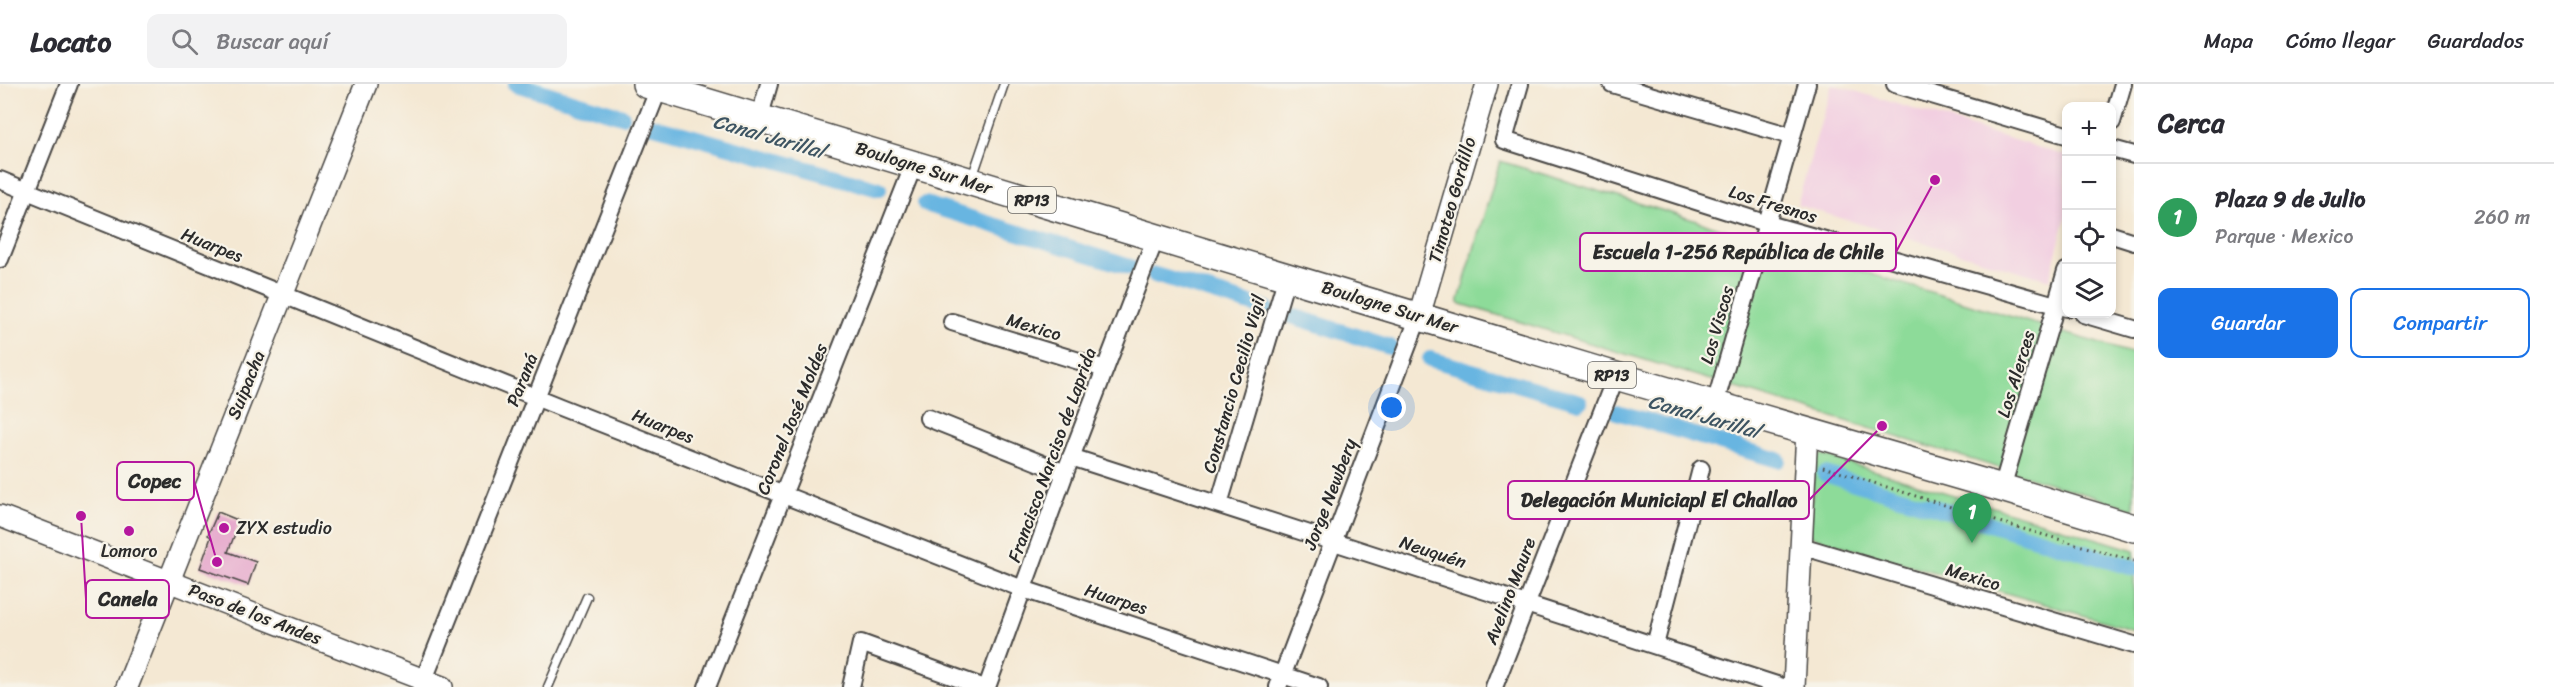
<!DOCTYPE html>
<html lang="es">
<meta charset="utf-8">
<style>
:root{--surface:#fff;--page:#f2f2f3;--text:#2b2b33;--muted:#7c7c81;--line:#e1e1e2;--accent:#1a73e8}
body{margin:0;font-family:Sriracha,sans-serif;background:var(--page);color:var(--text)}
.controls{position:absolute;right:18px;top:18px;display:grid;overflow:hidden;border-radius:12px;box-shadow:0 3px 9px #0003}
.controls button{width:54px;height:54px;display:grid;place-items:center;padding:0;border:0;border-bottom:2px solid var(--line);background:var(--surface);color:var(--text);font:30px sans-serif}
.you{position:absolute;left:1392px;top:324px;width:21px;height:21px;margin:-15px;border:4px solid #fff;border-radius:50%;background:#1a73e8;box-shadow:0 0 0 9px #1a73e833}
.badge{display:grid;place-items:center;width:39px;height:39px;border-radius:50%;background:var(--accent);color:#fff;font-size:20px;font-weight:700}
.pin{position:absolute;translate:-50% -50px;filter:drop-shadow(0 2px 3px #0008)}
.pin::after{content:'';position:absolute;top:32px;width:21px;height:18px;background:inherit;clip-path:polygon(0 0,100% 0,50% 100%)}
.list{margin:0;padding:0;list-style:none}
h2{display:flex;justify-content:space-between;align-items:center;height:78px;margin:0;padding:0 24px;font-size:26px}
h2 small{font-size:20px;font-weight:400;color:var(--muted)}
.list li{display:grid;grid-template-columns:39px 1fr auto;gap:18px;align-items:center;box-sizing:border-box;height:108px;padding:0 24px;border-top:2px solid var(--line)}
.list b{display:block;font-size:22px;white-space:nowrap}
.list p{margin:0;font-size:20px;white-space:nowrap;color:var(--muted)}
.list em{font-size:20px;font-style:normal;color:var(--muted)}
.actions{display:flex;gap:12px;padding:18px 24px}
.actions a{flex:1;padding:14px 0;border:2px solid var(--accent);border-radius:12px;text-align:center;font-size:21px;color:var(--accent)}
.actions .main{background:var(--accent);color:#fff}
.icon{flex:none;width:33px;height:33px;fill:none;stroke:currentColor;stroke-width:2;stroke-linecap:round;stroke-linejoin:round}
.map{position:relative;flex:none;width:2134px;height:603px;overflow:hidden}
header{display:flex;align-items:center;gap:36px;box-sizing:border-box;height:84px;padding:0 30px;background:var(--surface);border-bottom:2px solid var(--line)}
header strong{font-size:28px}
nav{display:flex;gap:33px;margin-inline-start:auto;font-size:21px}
.search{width:420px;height:54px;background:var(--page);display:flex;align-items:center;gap:15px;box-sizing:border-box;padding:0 21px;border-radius:12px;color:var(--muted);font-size:22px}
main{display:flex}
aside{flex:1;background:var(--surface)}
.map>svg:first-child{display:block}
</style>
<header>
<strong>Locato</strong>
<div class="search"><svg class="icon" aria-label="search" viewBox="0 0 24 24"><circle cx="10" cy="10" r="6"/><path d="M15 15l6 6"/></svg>Buscar aquí</div>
<nav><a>Mapa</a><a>Cómo llegar</a><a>Guardados</a></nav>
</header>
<main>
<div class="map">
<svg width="2134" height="603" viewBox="0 0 2134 603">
<rect width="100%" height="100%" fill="#f7f3e8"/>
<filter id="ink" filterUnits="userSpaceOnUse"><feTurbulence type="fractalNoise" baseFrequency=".0167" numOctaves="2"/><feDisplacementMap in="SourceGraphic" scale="12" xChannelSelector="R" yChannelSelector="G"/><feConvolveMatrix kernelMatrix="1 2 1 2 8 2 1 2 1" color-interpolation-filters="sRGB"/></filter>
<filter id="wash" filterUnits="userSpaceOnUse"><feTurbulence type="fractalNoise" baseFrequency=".008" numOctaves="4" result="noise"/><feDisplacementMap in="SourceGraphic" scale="24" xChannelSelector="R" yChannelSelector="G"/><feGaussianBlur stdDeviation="1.35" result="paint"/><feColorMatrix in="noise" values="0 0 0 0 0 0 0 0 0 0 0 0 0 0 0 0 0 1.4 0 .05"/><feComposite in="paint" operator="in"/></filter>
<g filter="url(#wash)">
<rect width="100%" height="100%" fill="#f4e8d3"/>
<!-- built -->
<polygon fill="#f2cfe1" points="1832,0 2066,72 2066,133 2049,196 1797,121"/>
<!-- green -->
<g fill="#8ddb99" stroke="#5c8362" stroke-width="1.5">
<polygon points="1500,77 2134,270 2134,425 1458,219"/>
<polygon points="1816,369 2134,466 2134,546 1809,452"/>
</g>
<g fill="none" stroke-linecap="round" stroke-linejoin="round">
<!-- canal -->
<g stroke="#67b5e1" stroke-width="16">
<polyline points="516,0 622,32"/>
<polyline points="647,40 879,105"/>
<polyline points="925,120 1130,183"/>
<polyline points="1155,191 1267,225"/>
<polyline points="1289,231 1390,263"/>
<polyline points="1430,275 1580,318"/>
<polyline points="1617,328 1778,376"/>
<polyline points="1825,390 2134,484"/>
</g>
</g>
<g id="blocks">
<!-- building -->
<polygon fill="#e5a4cb" points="218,428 240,437 228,468 256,478 248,501 200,484 211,453 208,451"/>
</g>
</g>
<g filter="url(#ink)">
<use href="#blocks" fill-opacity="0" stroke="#494744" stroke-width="1.5"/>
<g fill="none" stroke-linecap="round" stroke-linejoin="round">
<defs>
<g id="service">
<polyline points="972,94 1004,0"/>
<polyline points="548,603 587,513"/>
</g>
<g id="minor">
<polyline points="1520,0 1504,56 1765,139 2066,224"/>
<polyline points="1612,0 1791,52"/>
<polyline points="1895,0 2066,51"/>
<polyline points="759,35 769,0"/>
<polyline points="2112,38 2123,0"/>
<polyline points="2112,65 2134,71"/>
<polyline points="0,96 560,323 1023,505 1319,603"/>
<polyline points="2112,151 2134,158"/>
<polyline points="0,175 69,0"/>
<polyline points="2083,230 2134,245"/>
<polyline points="952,238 1105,285"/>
<polyline points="1715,320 1807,0"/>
<polyline points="928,334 1065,389"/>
<polyline points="1071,373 1783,603"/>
<polyline points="2002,404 2066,187"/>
<polyline points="1219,420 1287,192"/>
<polyline points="1801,462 2134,561"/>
<polyline points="1655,561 1701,385"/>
<polyline points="421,603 659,4"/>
<polyline points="707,603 914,80"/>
<polyline points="851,603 861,559 982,603"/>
<polyline points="987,603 1065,389 1156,153"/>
<polyline points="1278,603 1419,232"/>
<polyline points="1494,603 1616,292"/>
</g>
<g id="tertiary">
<polyline points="1419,232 1487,0"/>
<polyline points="0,432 442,603"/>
<polyline points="127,603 366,0"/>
<polyline points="1794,603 1807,347"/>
</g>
<polyline id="primary" points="646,0 1616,292 2002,404 2134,444"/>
</defs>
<!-- service casing -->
<use href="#service" stroke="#494744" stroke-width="11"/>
<!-- minor casing -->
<use href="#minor" stroke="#494744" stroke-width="20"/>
<!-- tertiary casing -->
<use href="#tertiary" stroke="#494744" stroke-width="24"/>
<!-- primary casing -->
<use href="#primary" stroke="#494744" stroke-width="30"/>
<!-- path -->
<polyline stroke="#494744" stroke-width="3" stroke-dasharray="1.5 4.5" stroke-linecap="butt" points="1823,383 1989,435 2134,477"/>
<!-- service -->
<use href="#service" stroke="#fff" stroke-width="8"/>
<!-- minor -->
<use href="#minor" stroke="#fff" stroke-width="16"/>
<!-- tertiary -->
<use href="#tertiary" stroke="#fff" stroke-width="21"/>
<!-- primary -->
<use href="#primary" stroke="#fff" stroke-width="27"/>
</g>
</g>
<!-- markers -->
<g fill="#b5179e" stroke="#f7f3e8" stroke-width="2">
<circle cx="224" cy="444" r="6"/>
<circle cx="129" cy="447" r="6"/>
</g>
<g text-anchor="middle" stroke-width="4.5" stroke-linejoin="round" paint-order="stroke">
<!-- shield labels -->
<g fill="#f7f3e8" stroke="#686764" stroke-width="1.5">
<rect x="1008" y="103" width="48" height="26" rx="4.5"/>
<rect x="1588" y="278" width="48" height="26" rx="4.5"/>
</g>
<g font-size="16" font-weight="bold" fill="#2b2b2b">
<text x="1032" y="122">RP13</text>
<text x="1612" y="297">RP13</text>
</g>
<!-- street labels -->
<g font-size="18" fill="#2b2b2b" stroke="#f7f3e8">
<text transform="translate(924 84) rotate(17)" y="6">Boulogne Sur Mer</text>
<text transform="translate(1452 116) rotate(-74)" y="6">Timoteo Gordillo</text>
<text transform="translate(1773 120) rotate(17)" y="6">Los Fresnos</text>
<text transform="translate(212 161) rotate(22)" y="6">Huarpes</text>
<text transform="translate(1390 223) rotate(17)" y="6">Boulogne Sur Mer</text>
<text transform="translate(1717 241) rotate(-74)" y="6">Los Viscos</text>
<text transform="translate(1034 243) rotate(17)" y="6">Mexico</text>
<text transform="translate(2016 290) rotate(-73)" y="6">Los Alerces</text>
<text transform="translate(522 296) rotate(-68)" y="6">Paraná</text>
<text transform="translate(1234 300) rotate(-74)" y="6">Constancio Cecilio Vigil</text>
<text transform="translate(246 301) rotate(-68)" y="6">Suipacha</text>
<text transform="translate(792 335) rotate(-68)" y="6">Coronel José Moldes</text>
<text transform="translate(663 342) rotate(22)" y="6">Huarpes</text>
<text transform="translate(1052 371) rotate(-70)" y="6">Francisco Narciso de Laprida</text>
<text transform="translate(1330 410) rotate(-69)" y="6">Jorge Newbery</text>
<text transform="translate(1433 468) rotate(18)" y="6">Neuquén</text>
<text transform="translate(1973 493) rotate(17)" y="6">Mexico</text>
<text transform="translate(1510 507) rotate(-69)" y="6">Avelino Maure</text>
<text transform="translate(1116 515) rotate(18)" y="6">Huarpes</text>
<text transform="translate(255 530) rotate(21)" y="6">Paso de los Andes</text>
</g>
<!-- poi labels -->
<g font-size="18" fill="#2b2b2b" stroke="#f7f3e8" text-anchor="start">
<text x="236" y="450">ZYX estudio</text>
<text x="129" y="473" text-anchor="middle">Lomoro</text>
</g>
<!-- water labels -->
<g font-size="20" font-style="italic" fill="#3d5462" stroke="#f7f3e8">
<text transform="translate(769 52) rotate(16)" y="7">Canal Jarillal</text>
<text transform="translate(1704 332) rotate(16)" y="7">Canal Jarillal</text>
</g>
</g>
<!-- callouts -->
<path fill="none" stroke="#b5179e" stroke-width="2" d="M1935 96L1896 168M217 478L194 397M1882 342L1809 416M81 432L86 515"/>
<g fill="#b5179e" stroke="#f7f3e8" stroke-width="2">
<circle cx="1935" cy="96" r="6"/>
<circle cx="217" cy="478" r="6"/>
<circle cx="1882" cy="342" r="6"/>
<circle cx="81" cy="432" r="6"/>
</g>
<g fill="#f7f3e8" stroke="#b5179e" stroke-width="2">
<rect x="1580" y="149" width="316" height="38" rx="6"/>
<rect x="117" y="378" width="77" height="38" rx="6"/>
<rect x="1508" y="397" width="301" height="38" rx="6"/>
<rect x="86" y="496" width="83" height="38" rx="6"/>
</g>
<g font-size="20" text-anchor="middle" font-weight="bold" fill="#2b2b2b">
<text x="1738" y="175">Escuela 1-256 República de Chile</text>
<text x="155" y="404">Copec</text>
<text x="1659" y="423">Delegación Municiapl El Challao</text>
<text x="128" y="522">Canela</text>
</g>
</svg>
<div class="controls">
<button>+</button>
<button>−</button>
<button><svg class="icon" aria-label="locate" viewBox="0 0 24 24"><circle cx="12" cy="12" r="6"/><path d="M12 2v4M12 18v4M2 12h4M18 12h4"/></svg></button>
<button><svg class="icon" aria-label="layers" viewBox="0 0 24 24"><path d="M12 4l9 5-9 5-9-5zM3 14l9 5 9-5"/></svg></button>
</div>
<div class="you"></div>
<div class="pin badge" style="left:1972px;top:459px;background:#2e9e5b">1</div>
</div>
<aside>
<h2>Cerca<small></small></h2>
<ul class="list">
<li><span class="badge" style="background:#2e9e5b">1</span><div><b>Plaza 9 de Julio</b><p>Parque · Mexico</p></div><em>260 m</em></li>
</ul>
<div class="actions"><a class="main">Guardar</a><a>Compartir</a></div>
</aside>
</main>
